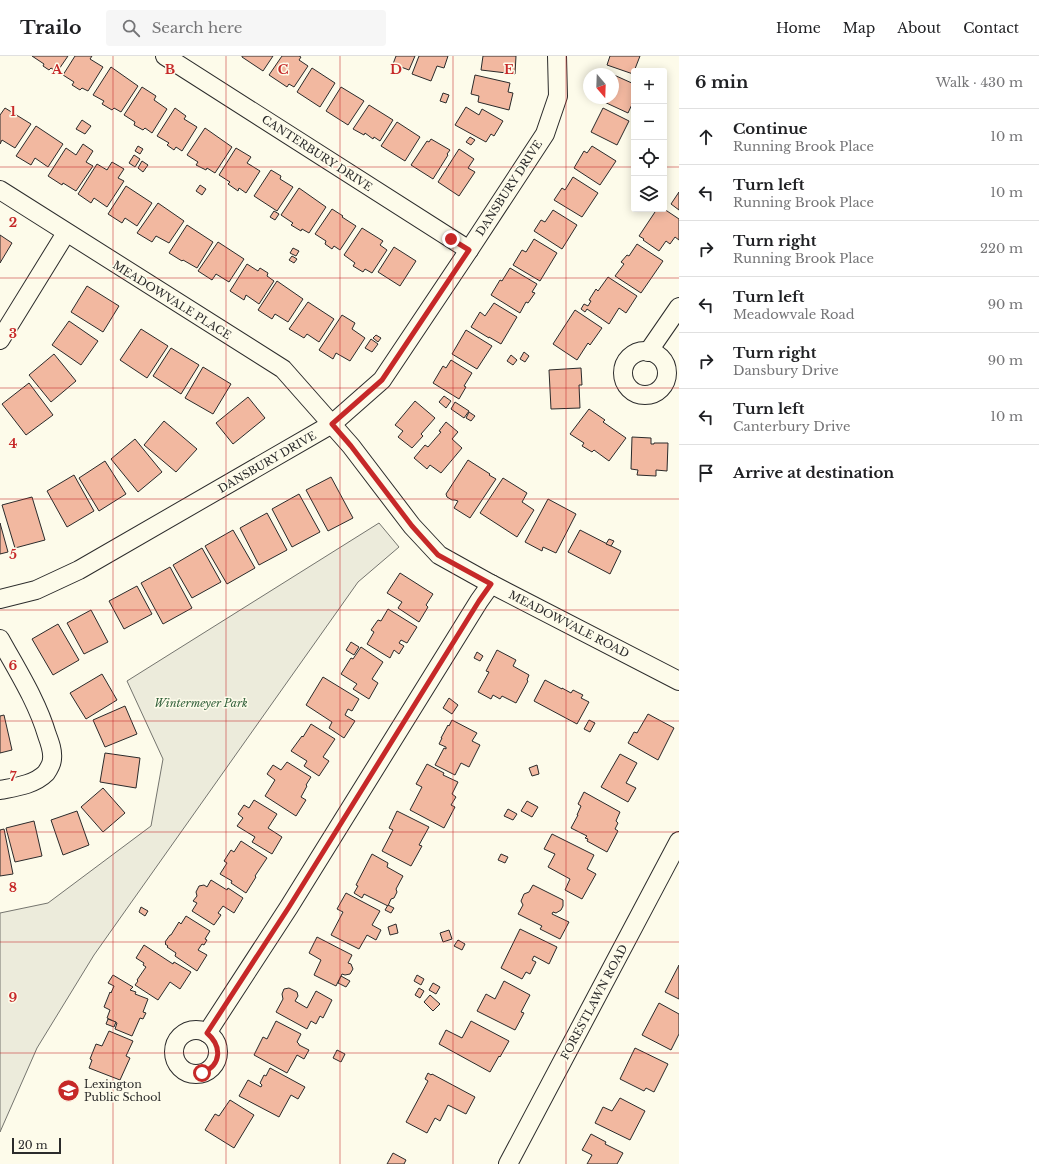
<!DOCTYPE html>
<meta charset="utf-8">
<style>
:root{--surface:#fff;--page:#f6f6f6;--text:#202124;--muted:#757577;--line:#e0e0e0}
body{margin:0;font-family:"Libre Baskerville",serif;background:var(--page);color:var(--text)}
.controls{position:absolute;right:12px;top:12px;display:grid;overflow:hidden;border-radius:4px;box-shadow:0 2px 10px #0003}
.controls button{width:36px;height:36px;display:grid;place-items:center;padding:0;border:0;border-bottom:1px solid var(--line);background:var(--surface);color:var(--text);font:20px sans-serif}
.compass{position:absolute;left:583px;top:12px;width:36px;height:36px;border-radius:50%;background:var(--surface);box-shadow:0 2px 10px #0003;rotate:161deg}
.scale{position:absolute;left:12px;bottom:10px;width:49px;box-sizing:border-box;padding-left:4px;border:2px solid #2b2b2b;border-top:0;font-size:11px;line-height:14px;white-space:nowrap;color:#2b2b2b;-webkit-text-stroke:3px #fdfbea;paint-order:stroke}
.stop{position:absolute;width:12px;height:12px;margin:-9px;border:3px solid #c62828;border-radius:50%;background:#fff}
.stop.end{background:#c62828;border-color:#fff;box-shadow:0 1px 4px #0008}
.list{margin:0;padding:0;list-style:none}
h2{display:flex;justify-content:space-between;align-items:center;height:52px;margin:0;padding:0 16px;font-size:17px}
h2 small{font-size:13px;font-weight:400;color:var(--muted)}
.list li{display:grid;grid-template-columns:26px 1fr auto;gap:12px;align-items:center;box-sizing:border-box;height:56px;padding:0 16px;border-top:1px solid var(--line)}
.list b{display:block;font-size:15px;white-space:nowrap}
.list p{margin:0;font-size:13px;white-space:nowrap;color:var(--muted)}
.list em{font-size:13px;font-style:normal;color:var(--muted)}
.icon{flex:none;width:22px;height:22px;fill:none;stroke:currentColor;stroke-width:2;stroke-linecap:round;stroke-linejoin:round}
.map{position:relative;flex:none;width:679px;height:1108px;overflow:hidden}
header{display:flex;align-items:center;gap:24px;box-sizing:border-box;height:56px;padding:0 20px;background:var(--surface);border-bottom:1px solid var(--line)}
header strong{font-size:19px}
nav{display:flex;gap:22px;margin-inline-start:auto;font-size:14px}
.search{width:280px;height:36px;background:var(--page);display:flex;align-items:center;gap:10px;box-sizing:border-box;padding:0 14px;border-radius:4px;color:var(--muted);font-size:15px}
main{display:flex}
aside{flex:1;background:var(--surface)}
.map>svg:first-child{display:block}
</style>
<header>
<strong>Trailo</strong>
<div class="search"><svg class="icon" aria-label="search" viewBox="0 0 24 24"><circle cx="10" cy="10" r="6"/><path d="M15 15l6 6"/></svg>Search here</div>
<nav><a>Home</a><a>Map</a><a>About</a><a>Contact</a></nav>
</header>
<main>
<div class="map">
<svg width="679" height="1108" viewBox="0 0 679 1108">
<rect width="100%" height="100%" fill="#fdfbea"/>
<!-- green -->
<polygon fill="#ecebdb" stroke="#74746e" points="379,467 399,491 358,526 94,899 37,992 0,1076 0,857 48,847 151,770 163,703 127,625"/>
<!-- building -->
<g fill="#f2b8a0" stroke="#2b2b2b">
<polygon points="32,0 68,0 57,16 51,12 49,14 43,10 44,8"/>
<polygon points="75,0 92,0 90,3 103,11 88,35 82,32 80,34 72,29 74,26 63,19"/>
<polygon points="242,0 273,0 263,15 242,1"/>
<polygon points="282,0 299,0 301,1 299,4 308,10 294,31 289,28 287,31 269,19"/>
<polygon points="396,0 415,0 409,14 393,8"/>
<polygon points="419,0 448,0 444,12 437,10 431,25 412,18"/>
<polygon points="483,0 516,0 515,18 481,14"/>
<polygon points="610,0 640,0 633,18 607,9"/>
<polygon points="111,11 138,30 121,56 114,52 112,54 102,48 104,45 93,39"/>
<polygon points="312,12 335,27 320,51 297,36"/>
<polygon points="475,19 510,27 508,36 513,37 509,54 478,46 479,40 471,38"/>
<polygon points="614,19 634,28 634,44 628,57 600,44 601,42 613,42 613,21"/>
<polygon points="142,31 156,40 154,44 167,53 152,77 145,72 143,74 134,69 135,66 124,59"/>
<polygon points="341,31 364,45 348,69 326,55"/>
<polygon points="443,37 449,39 446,47 440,45"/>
<polygon points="369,49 393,64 380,85 374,81 373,83 365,77 364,79 353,73"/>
<polygon points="466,51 479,59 482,53 503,65 494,80 491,78 486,86 455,69"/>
<polygon points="5,52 31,68 15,92 2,84 0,88 0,59"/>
<polygon points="175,52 186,60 184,63 197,71 182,95 176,91 174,94 167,89 169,87 157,80"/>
<polygon points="603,52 629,65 617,89 591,76"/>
<polygon points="82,64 91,70 85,78 76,73"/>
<polygon points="397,66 420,81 405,105 381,90"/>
<polygon points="36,70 63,88 48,111 35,102 31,109 16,100"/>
<polygon points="205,72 232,91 215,117 207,112 206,114 196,109 198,106 187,99"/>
<polygon points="470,81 475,84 471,89 466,86"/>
<polygon points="431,83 450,94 447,98 448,99 433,123 411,109 427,85 429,86"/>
<polygon points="83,88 93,95 86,106 93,110 76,135 63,127 62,129 48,120 66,92 76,99"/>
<polygon points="138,90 143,93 140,98 135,95"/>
<polygon points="592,90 616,105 600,129 574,112 584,95 587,97"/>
<polygon points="236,92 251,101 247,107 260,115 246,137 239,132 238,135 228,128 230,126 219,119"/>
<polygon points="459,93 474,103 468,112 475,116 459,140 438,126"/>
<polygon points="134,99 140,103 135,111 129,107"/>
<polygon points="142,105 148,109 143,116 138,112"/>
<polygon points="112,106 124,113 118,122 124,125 107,151 94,142 91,147 78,138 97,108 107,114"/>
<polygon points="271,114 281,120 280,123 293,131 277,155 254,140"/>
<polygon points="573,121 598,137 582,161 554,144 562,132 565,134"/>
<polygon points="200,129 206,133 202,139 196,135"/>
<polygon points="126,130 152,147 137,170 125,162 122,167 108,158"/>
<polygon points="299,132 326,151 309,177 302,173 301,175 291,169 293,167 281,159"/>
<polygon points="679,136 679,154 671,148"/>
<polygon points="158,147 184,165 169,187 156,180 152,186 137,177"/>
<polygon points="332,153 343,160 342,161 356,170 340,194 334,190 332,193 325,188 326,185 315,178"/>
<polygon points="657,153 664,153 679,163 679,184 675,181 670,188 666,185 659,195 643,184 644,183 639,180"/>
<polygon points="553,154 577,169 562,193 534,175 541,164 545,166"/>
<polygon points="274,155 279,158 275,164 270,161"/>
<polygon points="187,169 213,186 197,212 183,204 182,205 169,197"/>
<polygon points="362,172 383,185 380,189 387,194 372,217 365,213 363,216 353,210 355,207 344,199"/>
<polygon points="0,179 12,187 0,207"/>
<polygon points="534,183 557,197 540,225 513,209 522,194 526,196"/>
<polygon points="218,186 244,203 229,226 216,218 212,224 198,215"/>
<polygon points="637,188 663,205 641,237 615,220 624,208 621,206 627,199 629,200"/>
<polygon points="394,191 416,205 400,230 378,216"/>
<polygon points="293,192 299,195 296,200 290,197"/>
<polygon points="292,200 297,203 294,207 289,204"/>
<polygon points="247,208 258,215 260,212 268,217 267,220 274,225 259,248 246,239 244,244 230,235"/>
<polygon points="510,212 537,228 532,236 535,237 528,247 526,246 520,257 491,239 500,224 502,225"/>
<polygon points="608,221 637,240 626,257 619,252 609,268 587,253 585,256 581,253 584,248 588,250 591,245 589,244 596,233 598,235"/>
<polygon points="277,225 303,243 288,266 275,258 272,263 258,254"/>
<polygon points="87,230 119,250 103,276 71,256"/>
<polygon points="308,246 334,263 319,286 307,278 304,282 289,273"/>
<polygon points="494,247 517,261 501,288 489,281 489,282 471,271 480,256 485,260"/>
<polygon points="575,254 602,272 590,289 588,287 577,304 553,288"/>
<polygon points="342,259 355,267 352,273 365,282 350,305 336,297 333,303 319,294"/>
<polygon points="69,265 98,285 81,309 52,289"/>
<polygon points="141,273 168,290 147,322 120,304"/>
<polygon points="466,274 492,290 477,313 452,298"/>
<polygon points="376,279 381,282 378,286 373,282"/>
<polygon points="371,283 378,288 372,296 365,292"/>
<polygon points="171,292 199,309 181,338 153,320"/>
<polygon points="524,296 529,300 525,306 520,303"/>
<polygon points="54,298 76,325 51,346 29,319"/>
<polygon points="511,299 517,304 513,309 507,305"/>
<polygon points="451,304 472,317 464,330 466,331 459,343 433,327 443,310 446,312"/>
<polygon points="203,311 231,328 213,358 185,342"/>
<polygon points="581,312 582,329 579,329 580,352 551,353 549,314"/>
<polygon points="29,327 53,359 26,379 2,348"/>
<polygon points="444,340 451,345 446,352 439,346"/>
<polygon points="248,341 265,362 233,388 216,367"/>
<polygon points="415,345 435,362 421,378 423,380 412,392 398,381 403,375 395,369"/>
<polygon points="455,346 469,355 464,362 451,353"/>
<polygon points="589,353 605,364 603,366 626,382 609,405 594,394 592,396 582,390 584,387 570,378"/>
<polygon points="469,356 475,360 471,365 466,362"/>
<polygon points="164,365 197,393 176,416 144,389"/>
<polygon points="446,366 458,376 452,383 462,392 441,417 430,409 427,413 414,402 425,389 428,391 441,376 439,375"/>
<polygon points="632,381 651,382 651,388 654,388 654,387 668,387 667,415 656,414 656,420 637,419 638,414 631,413"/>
<polygon points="135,383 162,416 138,436 111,403"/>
<polygon points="468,404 490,418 489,419 496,423 470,462 454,452 458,445 455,444 452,444 447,441 446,438"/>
<polygon points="105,405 126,438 99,455 79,422"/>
<polygon points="74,419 94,455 67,471 47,435"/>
<polygon points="331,421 353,462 328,475 306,434"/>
<polygon points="503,422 527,437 522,446 534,454 517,481 480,457"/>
<polygon points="299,438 320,476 292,491 272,453"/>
<polygon points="32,441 45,484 15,492 2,449"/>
<polygon points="548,443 576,458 556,497 543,491 542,495 525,486"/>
<polygon points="267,457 287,494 259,509 240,472"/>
<polygon points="0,467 8,496 0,498"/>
<polygon points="233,474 255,512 227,528 205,490"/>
<polygon points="580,474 621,495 610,518 568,496"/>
<polygon points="609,483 614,485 611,490 606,488"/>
<polygon points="202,492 221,526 192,542 173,509"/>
<polygon points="170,511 192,552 163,568 141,527"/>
<polygon points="400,517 433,538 426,549 428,551 419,566 398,552 402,546 387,537"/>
<polygon points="137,530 152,558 124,573 109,545"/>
<polygon points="388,553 417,571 407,587 401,584 399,587 404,590 399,598 394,594 390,602 367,588 374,576 371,574 378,564 381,565"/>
<polygon points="91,554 108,586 84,598 67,567"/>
<polygon points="58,568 79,604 53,619 32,583"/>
<polygon points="351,586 359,591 354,599 346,594"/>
<polygon points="361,591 383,606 372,623 378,627 369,643 353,633 357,628 341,618 351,602 353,603"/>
<polygon points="497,594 516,604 513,610 529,619 527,624 528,625 516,647 502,640 500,643 493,639 491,643 478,636 489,616 486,615"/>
<polygon points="477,596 483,600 480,605 474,602"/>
<polygon points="102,618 117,644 86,663 70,637"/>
<polygon points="323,621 359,643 352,655 348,653 345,659 355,665 344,682 329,672 332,666 306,649"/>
<polygon points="545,624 562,633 562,632 571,637 573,634 583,639 581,642 589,646 577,668 534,645"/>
<polygon points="449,642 458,649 452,658 443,652"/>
<polygon points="125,650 137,678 105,691 93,664"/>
<polygon points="648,658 674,672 658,704 628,687 634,676 637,677"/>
<polygon points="4,659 12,694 0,697 0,660"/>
<polygon points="452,664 477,677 472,685 480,689 469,711 461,707 455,719 435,709 444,692 446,693 446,691 439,688 442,682 441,682 448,669 449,670"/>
<polygon points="589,664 595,667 590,676 584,673"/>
<polygon points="311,668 335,683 323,701 329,705 319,720 304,710 307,705 291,695 302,680 303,681"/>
<polygon points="105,697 140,702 136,732 100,726"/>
<polygon points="620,698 637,707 626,727 636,732 628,746 601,731"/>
<polygon points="287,706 311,721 306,729 307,730 301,741 306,744 296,760 265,740 275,724 267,718 273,709 281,714"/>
<polygon points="427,708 444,717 443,719 458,726 452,738 456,741 451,749 455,751 444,772 410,754 422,731 416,728"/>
<polygon points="537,709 539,718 532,720 529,712"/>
<polygon points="103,732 125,757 103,776 81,751"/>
<polygon points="584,736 620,756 616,765 618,767 615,773 618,775 607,796 587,785 588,783 585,782 587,780 571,772 578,759 577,759 581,750 578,748"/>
<polygon points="254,744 277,758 268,772 282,781 272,798 252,786 255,781 237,770 243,762 238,758 244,749 249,752"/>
<polygon points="527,745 538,751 532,761 521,755"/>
<polygon points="508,753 517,758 513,764 504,760"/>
<polygon points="77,755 89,789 63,799 51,764"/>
<polygon points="397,755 429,771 419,789 422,790 411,810 382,795 393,774 389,772"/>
<polygon points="34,765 42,800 15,806 6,772"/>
<polygon points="4,773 13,818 0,820 0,774"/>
<polygon points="552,778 594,799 587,813 596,818 582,843 565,834 570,823 548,811 555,798 544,793"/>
<polygon points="241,785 267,802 255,820 256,821 246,837 231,827 232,825 220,818 227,807 224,805 231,794 234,796"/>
<polygon points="372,798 388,807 387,811 403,820 396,833 397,836 394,842 391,843 388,850 364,838 362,842 354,837 358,830 356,829"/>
<polygon points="501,798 508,801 505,807 498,804"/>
<polygon points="211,824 227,834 228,832 243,842 234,857 223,850 218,857 221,859 214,869 192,855 197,847 193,845 197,840 196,836 199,830 204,829 207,831"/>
<polygon points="533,829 563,844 563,850 561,854 556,857 553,856 552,858 569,866 560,883 540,873 542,870 518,858 523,849 521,845 524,838 529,836"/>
<polygon points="346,837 380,855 372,869 381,874 376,884 367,879 359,893 331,879 343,856 337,853"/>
<polygon points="388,849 394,852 391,857 385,854"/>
<polygon points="141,851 148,855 145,860 139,856"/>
<polygon points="186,860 210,875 205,883 207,884 204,889 202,888 198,894 207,899 197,915 175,900 176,897 167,891 168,890 165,888 166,887 165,886 170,879 171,879 179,866 181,868"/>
<polygon points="396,868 398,877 390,879 388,871"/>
<polygon points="520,873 557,891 549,908 534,900 532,904 536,906 530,918 526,916 522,923 501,912"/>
<polygon points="449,874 452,883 443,886 440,877"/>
<polygon points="317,881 352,899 348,907 351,908 353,913 350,918 345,919 342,918 336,930 314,919 321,904 309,897"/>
<polygon points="458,884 465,888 462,894 454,890"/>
<polygon points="144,889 173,908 174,906 191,916 180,933 170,926 158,944 135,929 138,925 137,924 146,911 143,909 144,907 136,902"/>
<polygon points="679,909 679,943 665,936"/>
<polygon points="113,919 133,931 130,934 136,936 135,938 148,943 143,956 146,957 143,963 140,962 132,980 115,973 117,967 107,962 110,954 104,951 110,936 111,937 114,930 108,927"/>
<polygon points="417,919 424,923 421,929 414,925"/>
<polygon points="341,920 350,925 346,931 338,927"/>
<polygon points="504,925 530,939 521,956 524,957 515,974 477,955 486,938 495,943"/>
<polygon points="433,927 440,931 436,938 429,934"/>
<polygon points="289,932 297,936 298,940 295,945 307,952 316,935 332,944 323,962 320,960 316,968 311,965 307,973 276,956 283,943 282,938 284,933"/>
<polygon points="419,932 424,935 420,942 415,939"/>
<polygon points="430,939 440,948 433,955 424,946"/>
<polygon points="659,947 679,958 679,978 671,994 642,979"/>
<polygon points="108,963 116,966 114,971 106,968"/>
<polygon points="276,965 301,978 297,986 299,988 299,989 309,994 304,1003 297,999 287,1017 254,999 263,981 267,983"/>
<polygon points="471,965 509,985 500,1001 499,1000 490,1016 439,988 446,974 462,982"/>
<polygon points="109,975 133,985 126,1000 130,1002 120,1024 89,1012 92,1004 90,1003 96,988 102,990"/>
<polygon points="635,992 668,1008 654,1036 646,1032 644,1035 620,1023"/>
<polygon points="337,994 345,998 341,1006 333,1002"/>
<polygon points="270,1012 305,1031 298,1043 291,1039 279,1061 239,1040 248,1024 261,1031 262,1029 260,1027 264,1019 266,1020"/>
<polygon points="428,1017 431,1019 432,1018 475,1041 466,1058 448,1049 440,1065 435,1062 427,1077 406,1066 428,1025 425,1023"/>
<polygon points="620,1042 645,1055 630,1084 595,1067 603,1051 612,1055"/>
<polygon points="230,1044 254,1059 234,1092 205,1074 215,1058 219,1060"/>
<polygon points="591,1078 606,1086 605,1088 623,1097 617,1108 587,1108 592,1099 582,1094"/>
<polygon points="393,1097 406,1104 404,1108 387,1108"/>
</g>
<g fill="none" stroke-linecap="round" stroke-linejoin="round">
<defs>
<g id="minor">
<polyline points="165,0 469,194"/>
<polyline points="0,134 283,313 351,390 412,470 439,499 491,528 679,625"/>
<polyline points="0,284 66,177"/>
<circle cx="645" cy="317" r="22"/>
<polyline points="648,296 679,251"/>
<polyline points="0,543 36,534 79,514 332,368 382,324 469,194 545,78 558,40 557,0"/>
<path d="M0,583C17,614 37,645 47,679C50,687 53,695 52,703C52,707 48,714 46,717C34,729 15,731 0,734"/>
<circle cx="196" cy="996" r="22"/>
<polyline points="207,977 289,851 479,545 491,528"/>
<polyline points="508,1108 679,785"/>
</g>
</defs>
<!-- minor casing -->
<use href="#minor" stroke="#2b2b2b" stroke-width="20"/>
<!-- minor -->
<use href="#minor" stroke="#fdfbea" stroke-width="18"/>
</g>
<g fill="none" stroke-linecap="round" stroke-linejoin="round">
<!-- route -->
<path stroke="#c62828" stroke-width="5" d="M202,1017C222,1009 222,990 207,977L289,851L479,545L491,528L438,499L412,470L351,390L332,368L382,324L469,194L451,183"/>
</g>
<!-- grid -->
<path fill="none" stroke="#c62828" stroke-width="1" stroke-opacity="0.55" d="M113,0V1108M226,0V1108M340,0V1108M453,0V1108M566,0V1108M0,111H634M664,111H679M0,222H679M0,332H679M0,443H679M0,554H679M0,665H679M0,776H679M0,886H679M0,997H679"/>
<!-- icons -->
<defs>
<symbol id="school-disc" viewBox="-11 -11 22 22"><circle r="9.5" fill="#c62828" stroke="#fdfbea"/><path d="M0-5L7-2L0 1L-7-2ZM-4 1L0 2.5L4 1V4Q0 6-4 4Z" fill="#fff"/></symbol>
</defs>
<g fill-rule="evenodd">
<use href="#school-disc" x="56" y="1022" width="25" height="25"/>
</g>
<g text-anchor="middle" stroke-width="3" stroke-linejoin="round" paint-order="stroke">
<!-- street labels -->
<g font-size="11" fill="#2b2b2b" stroke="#fdfbea">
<text transform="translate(317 97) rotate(33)" y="4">CANTERBURY DRIVE</text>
<text transform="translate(509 132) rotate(-57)" y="4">DANSBURY DRIVE</text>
<text transform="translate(172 244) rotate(32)" y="4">MEADOWVALE PLACE</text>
<text transform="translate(267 406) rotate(-30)" y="4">DANSBURY DRIVE</text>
<text transform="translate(569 568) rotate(27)" y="4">MEADOWVALE ROAD</text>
<text transform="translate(594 946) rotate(-62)" y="4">FORESTLAWN ROAD</text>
</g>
<!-- park labels -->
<g font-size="11" font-style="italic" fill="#34623c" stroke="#fdfbea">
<text x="201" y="651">Wintermeyer Park</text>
</g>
<!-- poi labels -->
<g font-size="11" fill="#2b2b2b" stroke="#fdfbea" text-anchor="start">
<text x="84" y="1032">Lexington<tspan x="84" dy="13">Public School</tspan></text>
</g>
</g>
<g font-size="13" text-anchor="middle" font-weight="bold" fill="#c62828" stroke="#fdfbea" stroke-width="3" stroke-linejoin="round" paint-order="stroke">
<text x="57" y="18">A</text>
<text x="170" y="18">B</text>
<text x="283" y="18">C</text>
<text x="396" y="18">D</text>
<text x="509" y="18">E</text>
<text x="13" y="60">1</text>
<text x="13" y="171">2</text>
<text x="13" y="282">3</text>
<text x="13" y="392">4</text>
<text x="13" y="503">5</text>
<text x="13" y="614">6</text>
<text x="13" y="725">7</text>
<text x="13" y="836">8</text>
<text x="13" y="946">9</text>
</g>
</svg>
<div class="controls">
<button>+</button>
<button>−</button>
<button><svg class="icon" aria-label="locate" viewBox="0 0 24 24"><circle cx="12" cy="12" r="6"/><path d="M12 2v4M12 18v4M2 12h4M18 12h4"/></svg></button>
<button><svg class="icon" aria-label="layers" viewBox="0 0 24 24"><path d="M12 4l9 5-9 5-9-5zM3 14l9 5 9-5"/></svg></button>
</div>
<svg class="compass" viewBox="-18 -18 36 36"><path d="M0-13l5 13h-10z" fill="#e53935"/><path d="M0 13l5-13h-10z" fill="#757577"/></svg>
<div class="scale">20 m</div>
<div class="stop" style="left:202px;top:1017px"></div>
<div class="stop end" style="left:451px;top:183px"></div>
</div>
<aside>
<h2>6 min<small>Walk · 430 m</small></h2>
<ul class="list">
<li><svg class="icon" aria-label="ahead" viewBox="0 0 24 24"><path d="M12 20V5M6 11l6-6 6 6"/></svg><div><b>Continue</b><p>Running Brook Place</p></div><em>10 m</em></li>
<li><svg class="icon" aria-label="left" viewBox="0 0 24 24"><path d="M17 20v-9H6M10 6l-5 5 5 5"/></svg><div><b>Turn left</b><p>Running Brook Place</p></div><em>10 m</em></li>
<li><svg class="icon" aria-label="right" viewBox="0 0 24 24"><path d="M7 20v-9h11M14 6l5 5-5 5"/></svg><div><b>Turn right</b><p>Running Brook Place</p></div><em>220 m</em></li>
<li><svg class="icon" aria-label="left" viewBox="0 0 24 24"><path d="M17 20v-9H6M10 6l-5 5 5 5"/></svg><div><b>Turn left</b><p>Meadowvale Road</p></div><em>90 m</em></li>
<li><svg class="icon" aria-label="right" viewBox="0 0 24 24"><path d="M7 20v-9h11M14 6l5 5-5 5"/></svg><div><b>Turn right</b><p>Dansbury Drive</p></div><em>90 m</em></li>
<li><svg class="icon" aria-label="left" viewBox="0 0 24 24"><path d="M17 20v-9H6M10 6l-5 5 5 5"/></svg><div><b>Turn left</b><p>Canterbury Drive</p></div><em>10 m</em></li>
<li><svg class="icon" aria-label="arrive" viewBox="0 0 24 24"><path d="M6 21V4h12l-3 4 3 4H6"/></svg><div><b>Arrive at destination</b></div></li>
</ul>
</aside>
</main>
